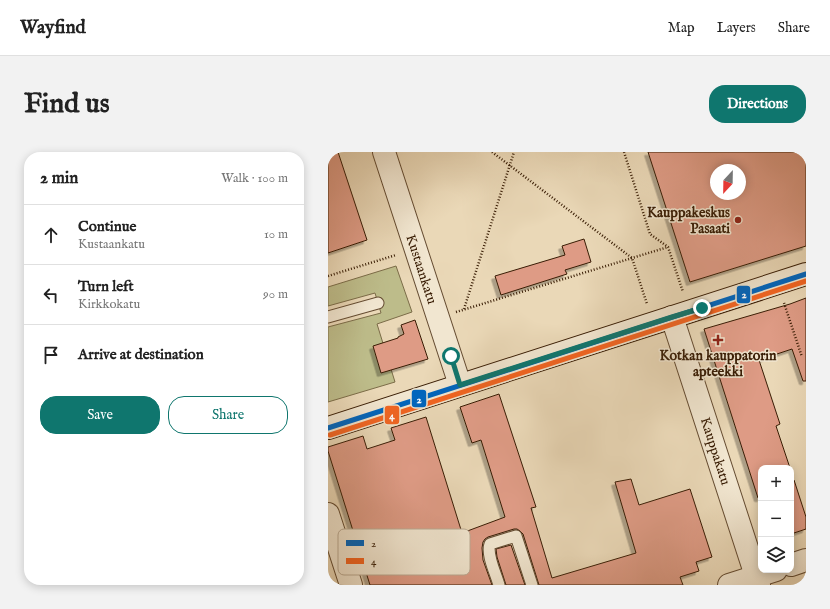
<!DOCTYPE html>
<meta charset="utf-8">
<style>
:root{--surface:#fff;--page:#f2f2f2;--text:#222;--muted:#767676;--line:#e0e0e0;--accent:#0f766e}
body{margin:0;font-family:"IM FELL English",serif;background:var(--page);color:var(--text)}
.controls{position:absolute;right:12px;bottom:12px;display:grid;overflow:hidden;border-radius:8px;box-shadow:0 2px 10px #0003}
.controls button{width:36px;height:36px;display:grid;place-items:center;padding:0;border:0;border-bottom:1px solid var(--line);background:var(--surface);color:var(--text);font:20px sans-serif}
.compass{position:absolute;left:382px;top:12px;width:36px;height:36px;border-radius:50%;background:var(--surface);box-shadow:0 2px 10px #0003;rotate:202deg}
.stop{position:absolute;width:12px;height:12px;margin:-9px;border:3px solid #0f766e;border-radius:50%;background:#fff}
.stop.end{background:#0f766e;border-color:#fff;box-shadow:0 1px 4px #0008}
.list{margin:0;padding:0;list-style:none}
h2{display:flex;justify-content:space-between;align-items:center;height:52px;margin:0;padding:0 16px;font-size:17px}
h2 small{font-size:13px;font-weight:400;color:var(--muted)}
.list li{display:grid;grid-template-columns:26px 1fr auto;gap:12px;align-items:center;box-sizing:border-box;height:60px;padding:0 16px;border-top:1px solid var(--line)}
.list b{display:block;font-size:15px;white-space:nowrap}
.list p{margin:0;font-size:13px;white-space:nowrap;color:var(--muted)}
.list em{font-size:13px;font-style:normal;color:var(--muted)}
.actions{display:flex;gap:8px;padding:12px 16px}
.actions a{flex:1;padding:9px 0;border:1px solid var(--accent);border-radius:16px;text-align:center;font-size:14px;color:var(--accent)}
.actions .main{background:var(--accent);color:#fff}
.icon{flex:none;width:22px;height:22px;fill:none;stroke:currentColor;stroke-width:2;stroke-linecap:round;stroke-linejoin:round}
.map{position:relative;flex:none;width:478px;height:433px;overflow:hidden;border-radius:16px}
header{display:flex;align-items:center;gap:24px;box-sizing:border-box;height:56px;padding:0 20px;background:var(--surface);border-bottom:1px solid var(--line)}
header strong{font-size:19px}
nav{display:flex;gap:22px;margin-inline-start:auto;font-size:14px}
.intro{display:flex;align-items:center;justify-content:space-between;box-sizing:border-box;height:96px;padding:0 24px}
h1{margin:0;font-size:28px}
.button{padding:10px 18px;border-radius:16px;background:var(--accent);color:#fff;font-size:14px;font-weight:700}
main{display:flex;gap:24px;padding:0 24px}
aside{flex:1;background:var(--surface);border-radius:16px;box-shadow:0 2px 10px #0003}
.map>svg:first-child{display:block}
</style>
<header>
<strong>Wayfind</strong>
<nav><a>Map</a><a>Layers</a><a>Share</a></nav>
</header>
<div class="intro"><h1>Find us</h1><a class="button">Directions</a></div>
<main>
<aside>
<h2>2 min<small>Walk · 100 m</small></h2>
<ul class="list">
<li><svg class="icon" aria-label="ahead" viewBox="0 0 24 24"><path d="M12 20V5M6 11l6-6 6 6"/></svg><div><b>Continue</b><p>Kustaankatu</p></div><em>10 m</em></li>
<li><svg class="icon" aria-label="left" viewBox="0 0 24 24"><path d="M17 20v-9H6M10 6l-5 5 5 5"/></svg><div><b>Turn left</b><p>Kirkkokatu</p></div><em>90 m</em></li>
<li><svg class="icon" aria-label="arrive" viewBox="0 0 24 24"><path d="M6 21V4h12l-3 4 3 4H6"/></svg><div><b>Arrive at destination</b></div></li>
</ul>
<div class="actions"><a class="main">Save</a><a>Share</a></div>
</aside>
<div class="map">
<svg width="478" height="433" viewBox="0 0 478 433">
<defs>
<filter id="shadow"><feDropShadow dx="-3.5" dy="3.5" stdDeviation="0" flood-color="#0004"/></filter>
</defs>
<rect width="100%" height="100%" fill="#ead8b7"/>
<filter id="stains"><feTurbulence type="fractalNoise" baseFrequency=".005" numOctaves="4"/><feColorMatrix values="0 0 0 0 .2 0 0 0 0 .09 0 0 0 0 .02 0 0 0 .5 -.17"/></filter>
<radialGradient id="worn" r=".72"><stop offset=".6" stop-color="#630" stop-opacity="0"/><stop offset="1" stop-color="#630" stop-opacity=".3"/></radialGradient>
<!-- green -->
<polygon fill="#bdbc8a" stroke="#7b6c48" points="68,114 84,160 49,172 67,230 0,250 0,175 53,161 47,141 0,154 0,135"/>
<!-- building -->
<g fill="#de9b85" stroke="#391d05" fill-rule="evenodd" filter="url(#shadow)">
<polygon points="0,0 10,0 39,88 0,101"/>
<path d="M320,0H478V94L362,130ZM388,18H412V42H388Z"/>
<polygon points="256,87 263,110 237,118 239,122 173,143 167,124 237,103 234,94"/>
<polygon points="478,146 478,229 475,229 464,197 431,208 452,272 448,274 462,316 433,316 433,346 430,346 376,177 462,152"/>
<polygon points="87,168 100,207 53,221 45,194 70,186 70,185 76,182 73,173"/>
<polygon points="171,242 208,355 203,356 224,426 308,401 287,330 303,327 311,353 362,337 384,405 368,410 371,419 352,425 355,433 211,433 195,382 192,379 189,377 186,377 160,385 157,387 155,390 154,396 155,408 164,433 42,433 0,299 0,295 35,284 39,297 67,288 63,276 98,265 134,381 177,365 153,288 144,291 132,255"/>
<polygon points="466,328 478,365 478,377 463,382 463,329"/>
<polygon points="183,393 197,433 178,433 169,405 168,397"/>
</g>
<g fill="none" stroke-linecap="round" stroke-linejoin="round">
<defs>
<g id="service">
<polyline points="0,165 50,151"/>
<path d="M171,433C168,422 158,402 162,392L188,384L204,433"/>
</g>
<g id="minor">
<polyline points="56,0 132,233"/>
<polyline points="344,165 431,433"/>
<polyline points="0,362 23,433"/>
<polyline points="463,413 478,408"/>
<polyline points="401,433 448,418"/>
</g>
<polyline id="secondary" points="0,276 478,122"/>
</defs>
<!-- service casing -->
<use href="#service" stroke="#654c32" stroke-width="13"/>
<!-- minor casing -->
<use href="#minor" stroke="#654c32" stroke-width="24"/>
<!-- secondary casing -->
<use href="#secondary" stroke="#391d05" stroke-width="24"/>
<!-- path -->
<g stroke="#391d05" stroke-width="2.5" stroke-dasharray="1 2" stroke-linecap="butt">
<polyline points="164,0 304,106 319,152"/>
<polyline points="296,0 322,82 340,95 355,140"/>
<polyline points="0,124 68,103"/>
<polyline points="456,151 474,205"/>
<polyline points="136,157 186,0"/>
<polyline points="128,160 340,95"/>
</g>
<!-- service -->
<use href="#service" stroke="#f1e6d0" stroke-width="11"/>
<!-- minor -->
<use href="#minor" stroke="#f1e6d0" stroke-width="22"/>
<!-- secondary -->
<use href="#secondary" stroke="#f1e6d0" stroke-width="22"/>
<defs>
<polyline id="bus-1" points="0,276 478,122"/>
<polyline id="bus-2" points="2,283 478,129"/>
</defs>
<!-- bus-1 casing -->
<use href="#bus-1" stroke="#f1e6d0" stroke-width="8"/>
<!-- bus-2 casing -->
<use href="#bus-2" stroke="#f1e6d0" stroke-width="8"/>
<!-- bus-1 -->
<use href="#bus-1" stroke="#0065bd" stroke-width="5"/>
<!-- bus-2 -->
<use href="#bus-2" stroke="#f26522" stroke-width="5"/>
</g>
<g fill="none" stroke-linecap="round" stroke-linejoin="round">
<!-- route -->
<polyline stroke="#0f766e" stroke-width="5" points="123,204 132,233 344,165 374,156"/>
</g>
<!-- markers -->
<g fill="#8f2418" stroke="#f1e6d0" stroke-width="1.5">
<circle cx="410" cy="68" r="4"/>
<path d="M388 182h4v4h4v4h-4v4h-4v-4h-4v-4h4z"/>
</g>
<g text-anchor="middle" stroke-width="3" stroke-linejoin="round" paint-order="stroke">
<!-- poi labels -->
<g font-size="14" font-weight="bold" fill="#391d05" stroke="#f1e6d0" text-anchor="end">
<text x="402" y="65">Kauppakeskus<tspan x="402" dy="16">Pasaati</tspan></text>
<text x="390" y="208" text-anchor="middle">Kotkan kauppatorin<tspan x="390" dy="16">apteekki</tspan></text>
</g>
<!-- street labels -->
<g font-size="14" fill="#391d05" stroke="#f1e6d0">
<text transform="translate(94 117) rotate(72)" y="5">Kustaankatu</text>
<text transform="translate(388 299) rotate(72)" y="5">Kauppakatu</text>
</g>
</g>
<!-- legend -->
<rect x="10" y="377" width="132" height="46" rx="6" fill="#f1e6d0" stroke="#baaa93" stroke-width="1"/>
<rect x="18" y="388" width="18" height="6" fill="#0065bd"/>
<rect x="18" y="406" width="18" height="6" fill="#f26522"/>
<g font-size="11" fill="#391d05">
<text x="43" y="395">2</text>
<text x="43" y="413">4</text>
</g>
<g stroke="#f1e6d0" stroke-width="1.5">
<rect x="408" y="133" width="15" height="19" rx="4" fill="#0065bd"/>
<rect x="83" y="237" width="16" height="19" rx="4" fill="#0065bd"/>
<rect x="56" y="253" width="16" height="20" rx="4" fill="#f26522"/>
</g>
<g font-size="11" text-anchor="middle" font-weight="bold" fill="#fff">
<text x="416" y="146">2</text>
<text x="91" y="251">2</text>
<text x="64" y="267">4</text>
</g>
<rect width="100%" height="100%" filter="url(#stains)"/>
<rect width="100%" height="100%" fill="url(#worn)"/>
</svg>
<div class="controls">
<button>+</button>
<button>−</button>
<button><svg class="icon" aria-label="layers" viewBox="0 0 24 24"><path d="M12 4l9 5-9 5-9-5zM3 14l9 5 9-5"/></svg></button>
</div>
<svg class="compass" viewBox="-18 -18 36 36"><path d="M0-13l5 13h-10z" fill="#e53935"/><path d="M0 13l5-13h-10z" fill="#767676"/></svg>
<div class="stop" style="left:123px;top:204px"></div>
<div class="stop end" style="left:374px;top:156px"></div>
</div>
</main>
